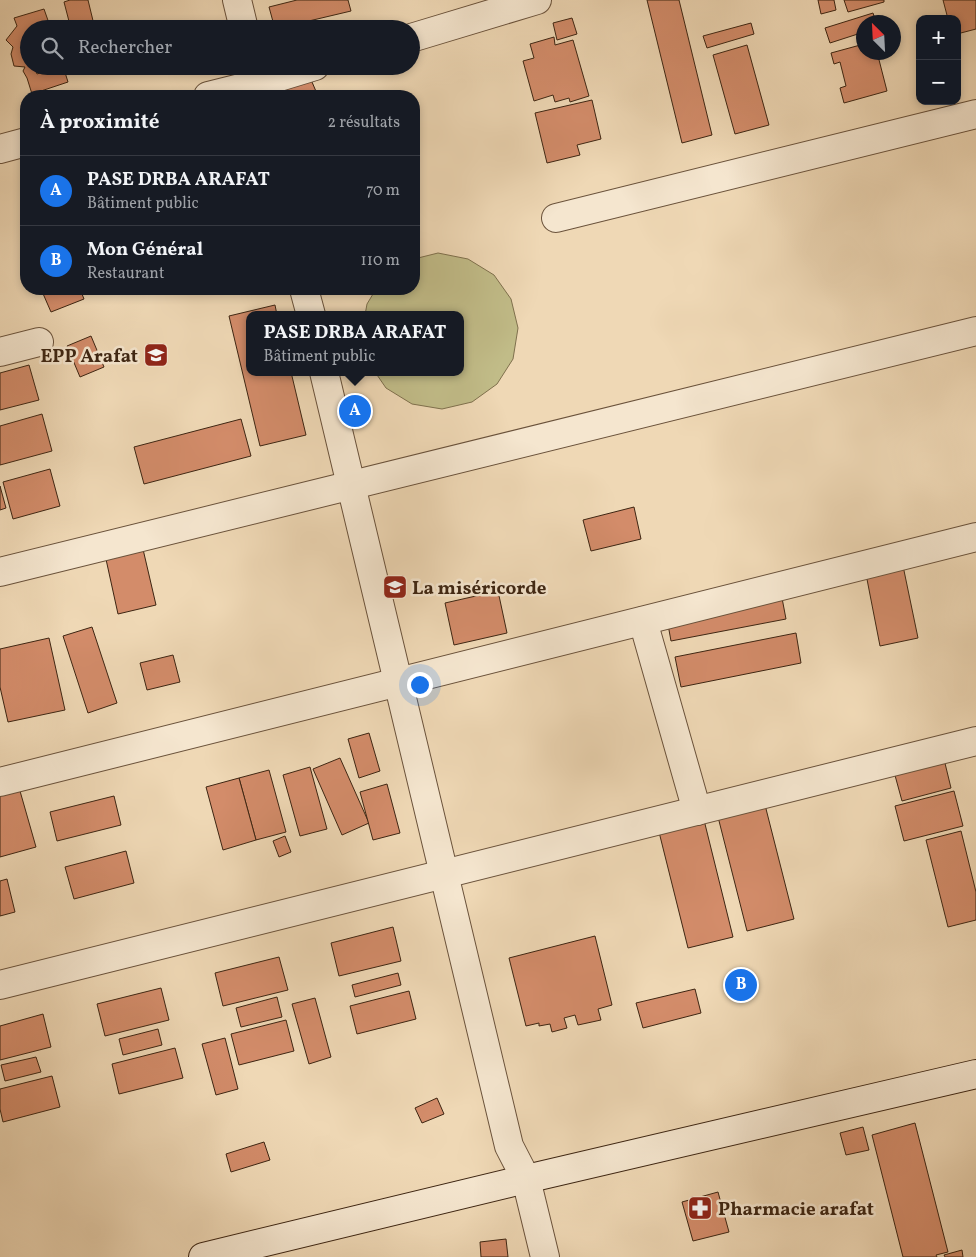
<!DOCTYPE html>
<html lang="fr">
<meta charset="utf-8">
<style>
:root{--surface:#171b24;--page:#242831;--text:#f1f3f6;--muted:#9ea1a6;--line:#363941;--accent:#1a73e8}
body{margin:0;font-family:Vollkorn,serif;background:var(--page);color:var(--text)}
.controls{position:absolute;right:15px;top:15px;display:grid;overflow:hidden;border-radius:10px;box-shadow:0 2px 8px #0003}
.controls button{width:45px;height:45px;display:grid;place-items:center;padding:0;border:0;border-bottom:1px solid var(--line);background:var(--surface);color:var(--text);font:25px sans-serif}
.compass{position:absolute;left:856px;top:15px;width:45px;height:45px;border-radius:50%;background:var(--surface);box-shadow:0 2px 8px #0003;rotate:336deg}
.you{position:absolute;left:419px;top:684px;width:18px;height:18px;margin:-12px;border:4px solid #fff;border-radius:50%;background:#1a73e8;box-shadow:0 0 0 8px #1a73e833}
.badge{display:grid;place-items:center;width:32px;height:32px;border-radius:50%;background:var(--accent);color:#fff;font-size:16px;font-weight:700}
.pin{position:absolute;translate:-50% -50%;border:2px solid #fff;box-shadow:0 1px 5px #0006}
.popup{position:absolute;left:246px;top:311px;width:218px;height:65px;box-sizing:border-box;display:grid;place-content:center;border-radius:10px;background:var(--surface);filter:drop-shadow(0 1px 4px #0005);font-size:16px;white-space:nowrap;color:var(--muted)}
.popup b{font-size:19px;color:var(--text)}
.popup::after{content:'';position:absolute;left:50%;top:100%;margin-left:-10px;border:10px solid transparent;border-top-color:var(--surface)}
.list{margin:0;padding:0;list-style:none}
h2{display:flex;justify-content:space-between;align-items:center;height:65px;margin:0;padding:0 20px;font-size:21px}
h2 small{font-size:16px;font-weight:400;color:var(--muted)}
.list li{display:grid;grid-template-columns:32px 1fr auto;gap:15px;align-items:center;box-sizing:border-box;height:70px;padding:0 20px;border-top:1px solid var(--line)}
.list b{display:block;font-size:19px;white-space:nowrap}
.list p{margin:0;font-size:16px;white-space:nowrap;color:var(--muted)}
.list em{font-size:16px;font-style:normal;color:var(--muted)}
.icon{flex:none;width:28px;height:28px;fill:none;stroke:currentColor;stroke-width:2;stroke-linecap:round;stroke-linejoin:round}
.map{position:relative;flex:none;width:976px;height:1257px;overflow:hidden}
.search{position:absolute;background:var(--surface);box-shadow:0 2px 8px #0003;left:20px;top:20px;width:400px;height:55px;display:flex;align-items:center;gap:12px;box-sizing:border-box;padding:0 18px;border-radius:28px;color:var(--muted);font-size:19px}
.panel{position:absolute;background:var(--surface);box-shadow:0 2px 8px #0003;left:20px;top:90px;width:400px;height:205px;border-radius:20px}
.map>svg:first-child{display:block}
</style>
<div class="map">
<svg width="976" height="1257" viewBox="0 0 976 1257">
<rect width="100%" height="100%" fill="#efd8b5"/>
<filter id="stains"><feTurbulence type="fractalNoise" baseFrequency=".004" numOctaves="4"/><feColorMatrix values="0 0 0 0 .2 0 0 0 0 .09 0 0 0 0 .02 0 0 0 .5 -.17"/></filter>
<radialGradient id="worn" r=".72"><stop offset=".6" stop-color="#630" stop-opacity="0"/><stop offset="1" stop-color="#630" stop-opacity=".3"/></radialGradient>
<!-- green -->
<polygon fill="#c1bc88" stroke="#7f704d" points="438,253 468,259 494,275 511,299 518,328 513,359 497,384 472,402 442,409 412,404 386,388 375,372 460,372 460,315 365,315 367,304 376,289 414,289 414,259"/>
<!-- building -->
<g fill="#d38c6a" stroke="#3d2512">
<polygon points="70,0 88,0 95,29 71,29 64,2"/>
<polygon points="297,0 348,0 351,11 275,29 269,7"/>
<polygon points="647,0 679,0 712,135 682,143"/>
<polygon points="818,0 834,0 836,10 821,14"/>
<polygon points="844,0 884,0 884,2 848,12"/>
<polygon points="943,0 976,0 976,29 957,34 957,19 948,19"/>
<polygon points="44,9 51,29 29,29 29,66 34,66 37,74 43,72 41,66 63,66 68,82 32,94 27,78 23,71 25,67 14,66 11,54 13,47 6,40 17,26 14,18"/>
<polygon points="873,13 876,22 864,22 864,32 830,43 825,28"/>
<polygon points="572,18 577,34 557,40 553,23"/>
<polygon points="751,23 754,34 707,48 703,36"/>
<polygon points="554,37 555,45 573,40 589,96 570,102 569,98 555,102 553,95 534,101 523,61 534,58 530,44"/>
<polygon points="864,44 864,52 877,52 887,91 844,103 840,88 846,86 840,62 834,64 831,53"/>
<polygon points="747,45 769,125 735,134 713,55"/>
<polygon points="309,75 318,96 288,96 283,86"/>
<polygon points="592,100 601,139 577,145 580,155 547,163 535,113"/>
<polygon points="41,289 80,289 84,299 51,312"/>
<polygon points="275,305 277,315 250,315 250,372 291,372 306,435 260,446 229,316"/>
<polygon points="91,336 104,367 80,377 67,346"/>
<polygon points="29,365 39,400 0,410 0,373"/>
<polygon points="42,414 52,451 0,465 0,426"/>
<polygon points="241,419 251,456 144,484 134,447"/>
<polygon points="50,469 60,506 13,519 3,482"/>
<polygon points="0,486 6,508 0,510"/>
<polygon points="634,507 641,539 591,551 583,520"/>
<polygon points="139,532 156,605 118,614 102,541"/>
<polygon points="902,561 918,638 880,646 865,569"/>
<polygon points="498,591 507,633 454,645 445,603"/>
<polygon points="782,598 786,619 671,641 667,619"/>
<polygon points="92,627 117,703 88,713 63,636"/>
<polygon points="796,633 801,663 681,687 675,657"/>
<polygon points="49,638 65,710 8,722 0,687 0,649"/>
<polygon points="173,655 180,682 147,690 140,663"/>
<polygon points="369,733 380,771 359,778 348,739"/>
<polygon points="943,755 951,788 902,801 893,768"/>
<polygon points="340,758 369,823 342,835 313,769"/>
<polygon points="310,767 327,829 300,836 283,775"/>
<polygon points="14,770 36,847 0,857 0,774"/>
<polygon points="269,770 286,832 256,840 239,778"/>
<polygon points="239,778 256,840 223,850 206,787"/>
<polygon points="387,784 400,833 373,840 360,792"/>
<polygon points="954,791 963,826 904,841 895,806"/>
<polygon points="114,796 121,825 57,841 50,812"/>
<polygon points="764,801 794,919 747,931 717,813"/>
<polygon points="704,820 733,937 688,948 659,832"/>
<polygon points="961,831 976,892 976,920 948,927 926,840"/>
<polygon points="285,836 291,852 279,857 273,841"/>
<polygon points="126,851 134,883 74,899 65,867"/>
<polygon points="7,879 15,912 0,916 0,881"/>
<polygon points="393,927 401,961 339,976 331,943"/>
<polygon points="595,936 612,1005 598,1009 601,1020 578,1025 575,1015 564,1018 567,1028 552,1032 550,1024 539,1026 539,1023 526,1026 509,958"/>
<polygon points="279,957 288,990 223,1006 215,973"/>
<polygon points="398,973 401,985 355,997 352,985"/>
<polygon points="161,988 169,1020 105,1036 97,1004"/>
<polygon points="695,989 701,1013 643,1028 636,1003"/>
<polygon points="409,991 416,1019 357,1034 350,1006"/>
<polygon points="277,997 282,1017 241,1027 236,1008"/>
<polygon points="315,998 331,1057 309,1064 292,1004"/>
<polygon points="43,1014 51,1047 0,1060 0,1026"/>
<polygon points="286,1020 294,1051 239,1065 231,1034"/>
<polygon points="158,1029 162,1045 123,1055 119,1039"/>
<polygon points="225,1038 238,1089 216,1095 202,1044"/>
<polygon points="175,1048 183,1078 119,1094 112,1064"/>
<polygon points="36,1057 41,1072 5,1081 1,1065"/>
<polygon points="52,1076 60,1107 3,1122 0,1109 0,1089"/>
<polygon points="437,1098 444,1114 422,1123 415,1108"/>
<polygon points="915,1123 948,1252 936,1255 937,1257 903,1257 872,1135"/>
<polygon points="863,1127 869,1150 846,1155 840,1133"/>
<polygon points="264,1142 270,1160 231,1172 226,1154"/>
<polygon points="718,1192 729,1232 693,1241 682,1202"/>
<polygon points="506,1239 508,1257 481,1257 480,1242"/>
<polygon points="962,1250 963,1257 945,1257 944,1255"/>
</g>
<g fill="none" stroke-linecap="round" stroke-linejoin="round">
<defs>
<g id="street">
<polyline points="237,0 244,29"/>
<polyline points="411,38 537,0"/>
<polyline points="208,96 256,84 315,66"/>
<polyline points="0,149 26,142"/>
<polyline points="556,218 976,114"/>
<polyline points="304,289 311,315"/>
<polyline points="0,352 39,342"/>
<polyline points="324,372 509,1146 526,1179 545,1257"/>
<polyline points="0,572 976,331"/>
<polyline points="643,621 697,811"/>
<polyline points="0,782 976,537"/>
<polyline points="0,985 976,741"/>
</g>
<polyline id="secondary" points="203,1257 526,1179 976,1074"/>
</defs>
<!-- street casing -->
<use href="#street" stroke="#6a523b" stroke-width="30"/>
<!-- secondary casing -->
<use href="#secondary" stroke="#3d2512" stroke-width="30"/>
<!-- street -->
<use href="#street" stroke="#f5e6cf" stroke-width="28"/>
<!-- secondary -->
<use href="#secondary" stroke="#f5e6cf" stroke-width="28"/>
</g>
<!-- icons -->
<defs>
<symbol id="school-square" viewBox="-11 -11 22 22"><rect x="-9" y="-9" width="18" height="18" rx="4" fill="#8f2418" stroke="#f5e6cf"/><path d="M0-5L7-2L0 1L-7-2ZM-4 1L0 2.5L4 1V4Q0 6-4 4Z" fill="#fff"/></symbol>
<symbol id="pharmacy-square" viewBox="-11 -11 22 22"><rect x="-9" y="-9" width="18" height="18" rx="4" fill="#8f2418" stroke="#f5e6cf"/><path d="M-2-6h4v4h4v4h-4v4h-4v-4h-4v-4h4Z" fill="#fff"/></symbol>
</defs>
<g fill-rule="evenodd">
<use href="#school-square" x="142" y="341" width="28" height="28"/>
<use href="#school-square" x="381" y="573" width="28" height="28"/>
<use href="#pharmacy-square" x="686" y="1194" width="28" height="28"/>
</g>
<g text-anchor="middle" stroke-width="5" stroke-linejoin="round" paint-order="stroke">
<!-- poi labels -->
<g font-size="19" font-weight="bold" fill="#3d2512" stroke="#f5e6cf" text-anchor="start">
<text x="138" y="362" text-anchor="end">EPP Arafat</text>
<text x="412" y="594">La miséricorde</text>
<text x="718" y="1215">Pharmacie arafat</text>
</g>
</g>
<rect width="100%" height="100%" filter="url(#stains)"/>
<rect width="100%" height="100%" fill="url(#worn)"/>
</svg>
<div class="controls">
<button>+</button>
<button>−</button>
</div>
<svg class="compass" viewBox="-18 -18 36 36"><path d="M0-13l5 13h-10z" fill="#e53935"/><path d="M0 13l5-13h-10z" fill="#9ea1a6"/></svg>
<div class="you"></div>
<div class="pin badge" style="left:355px;top:411px">A</div>
<div class="popup"><b>PASE DRBA ARAFAT</b>Bâtiment public</div>
<div class="pin badge" style="left:741px;top:985px">B</div>
<div class="search"><svg class="icon" aria-label="search" viewBox="0 0 24 24"><circle cx="10" cy="10" r="6"/><path d="M15 15l6 6"/></svg>Rechercher</div>
<section class="panel">
<h2>À proximité<small>2 résultats</small></h2>
<ul class="list">
<li><span class="badge">A</span><div><b>PASE DRBA ARAFAT</b><p>Bâtiment public</p></div><em>70 m</em></li>
<li><span class="badge">B</span><div><b>Mon Général</b><p>Restaurant</p></div><em>110 m</em></li>
</ul>
</section>
</div>
